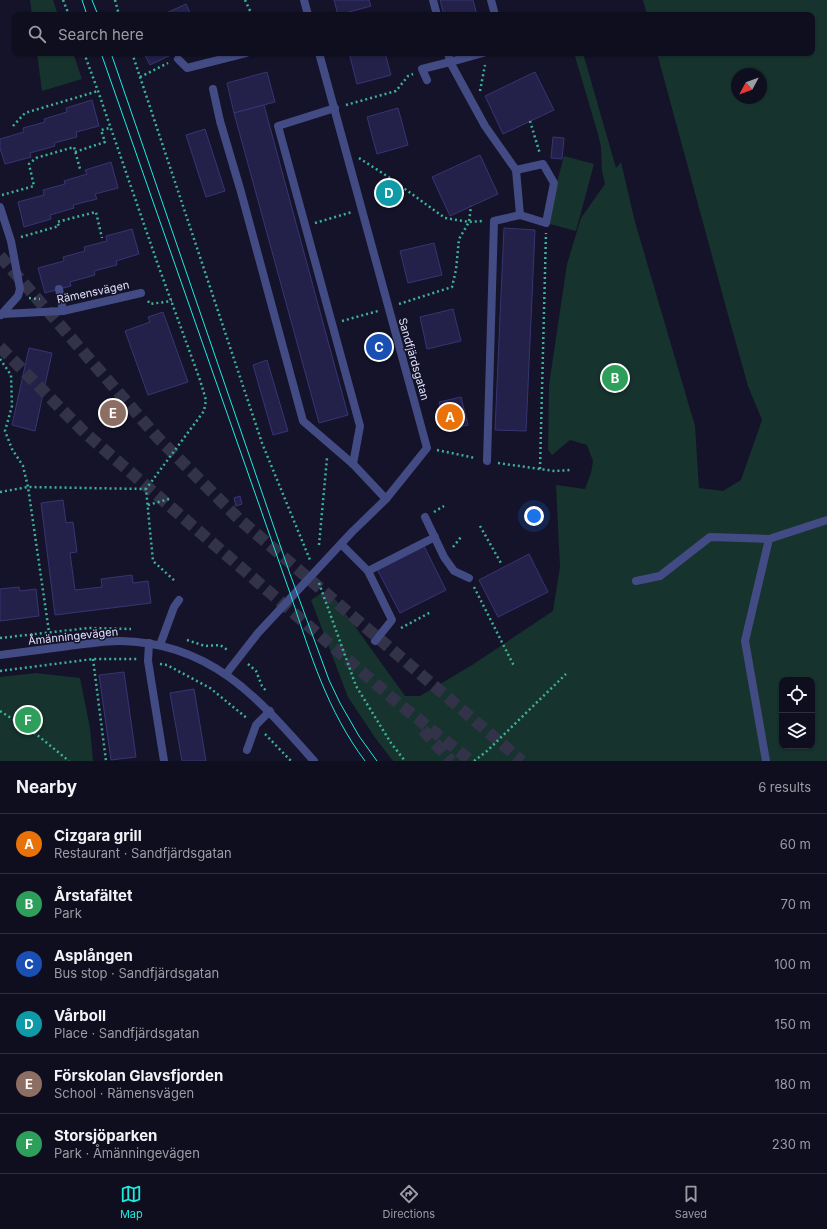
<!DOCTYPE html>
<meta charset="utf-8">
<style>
:root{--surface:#0f0e1f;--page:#181728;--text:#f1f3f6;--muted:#9b9ca4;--line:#2f2e3d;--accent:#1cebdf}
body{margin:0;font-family:Inter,sans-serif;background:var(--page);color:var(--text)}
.controls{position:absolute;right:12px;bottom:12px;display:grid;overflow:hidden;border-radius:8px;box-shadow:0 1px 3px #0004}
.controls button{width:36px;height:36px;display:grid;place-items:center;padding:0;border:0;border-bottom:1px solid var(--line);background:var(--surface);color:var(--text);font:20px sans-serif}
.compass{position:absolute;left:731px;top:68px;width:36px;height:36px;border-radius:50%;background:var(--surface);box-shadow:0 1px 3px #0004;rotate:229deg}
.you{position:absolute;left:534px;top:516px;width:14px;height:14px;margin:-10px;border:3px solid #fff;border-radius:50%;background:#1a73e8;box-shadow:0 0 0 6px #1a73e833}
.badge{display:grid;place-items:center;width:26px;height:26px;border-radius:50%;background:var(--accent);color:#fff;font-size:13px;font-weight:700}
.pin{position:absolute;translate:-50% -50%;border:2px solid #fff;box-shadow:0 1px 4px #0006}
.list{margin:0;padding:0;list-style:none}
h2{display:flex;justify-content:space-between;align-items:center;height:52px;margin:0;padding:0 16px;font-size:17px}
h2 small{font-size:13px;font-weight:400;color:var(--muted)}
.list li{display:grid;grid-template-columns:26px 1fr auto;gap:12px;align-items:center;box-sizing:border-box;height:60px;padding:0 16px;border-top:1px solid var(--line)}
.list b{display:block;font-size:15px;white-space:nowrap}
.list p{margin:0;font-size:13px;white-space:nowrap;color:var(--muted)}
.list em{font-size:13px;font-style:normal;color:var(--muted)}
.icon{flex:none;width:22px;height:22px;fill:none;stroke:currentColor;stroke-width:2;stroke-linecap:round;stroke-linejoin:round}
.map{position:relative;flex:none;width:827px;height:761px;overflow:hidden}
.search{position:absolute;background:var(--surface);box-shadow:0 1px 3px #0004;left:12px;right:12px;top:12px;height:44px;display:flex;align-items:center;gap:10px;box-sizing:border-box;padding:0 14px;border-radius:8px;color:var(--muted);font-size:15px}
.sheet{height:412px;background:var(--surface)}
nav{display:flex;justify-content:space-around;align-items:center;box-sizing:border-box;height:56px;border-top:1px solid var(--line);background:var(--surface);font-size:11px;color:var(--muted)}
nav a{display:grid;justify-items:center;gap:2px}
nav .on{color:var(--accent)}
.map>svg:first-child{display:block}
</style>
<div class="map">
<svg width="827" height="761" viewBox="0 0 827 761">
<rect width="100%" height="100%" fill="#141329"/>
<!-- green -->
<g fill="#17332d" fill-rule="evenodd">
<polygon points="30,0 53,0 58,15 32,15"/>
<path d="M643,0H827V761H393L376,739L348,697L311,600L323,592L336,600L405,696H420L472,665L553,611L560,567L556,485L585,489L591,473L593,461L587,445L570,440L552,455L548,450L549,385L567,264L581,218L605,184L602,171L601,147L598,134L574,53H583L616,168L621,162L635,222L695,426L699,488L723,491L741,480L762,420L748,386L730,322L657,53H812V15H647ZM737,74H761V98H737ZM782,680H812V746H782Z"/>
<polygon points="37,53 73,53 82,79 42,91"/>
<polygon points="564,156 594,164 576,231 546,223"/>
<polygon points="36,673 80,678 90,728 93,761 0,761 0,677"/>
</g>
<!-- building -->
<g fill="#232149" stroke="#373573">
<polygon points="334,0 369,0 371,6 338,15"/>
<polygon points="440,0 473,0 477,15 444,15"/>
<polygon points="186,4 191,15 162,15"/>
<polygon points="144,53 175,53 150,65"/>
<polygon points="349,53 385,53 391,75 357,84"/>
<polygon points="267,72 275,102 234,113 227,83"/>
<polygon points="535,72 554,110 503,134 485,96"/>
<polygon points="92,100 99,126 76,132 77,137 54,143 55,146 30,153 31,157 5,164 0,148 0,139 24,132 23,128 45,122 44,119 67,112 66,108"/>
<polygon points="264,105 348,415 319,423 234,113"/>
<polygon points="398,108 408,145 377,154 367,117"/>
<polygon points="205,129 225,191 206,197 186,135"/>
<polygon points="553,137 564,138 562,159 551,158"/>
<polygon points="480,155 498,194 450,216 432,177"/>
<polygon points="111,162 118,188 95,194 97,199 73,205 74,208 50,215 51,219 24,227 18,202 44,195 43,190 65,184 64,181 87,174 85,170"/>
<polygon points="504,228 535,230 526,431 495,430"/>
<polygon points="132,229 139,254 116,261 117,265 94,271 95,275 70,282 71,286 45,293 38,268 64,261 63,257 85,251 84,247 107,241 106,236"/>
<polygon points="434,243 442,275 408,283 400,251"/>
<polygon points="453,309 461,341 427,349 420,317"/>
<polygon points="163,312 188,382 148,395 125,331 150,322 148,317"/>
<polygon points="29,348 52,353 35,431 12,425"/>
<polygon points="267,360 288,431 273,435 253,365"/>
<polygon points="461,397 468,425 446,430 439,402"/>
<polygon points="240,496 242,504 236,506 234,498"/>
<polygon points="63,500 66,523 73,522 77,552 70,553 75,590 102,587 101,579 132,575 133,583 148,581 151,603 55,615 41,503"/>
<polygon points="424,546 446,590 400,613 377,569"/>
<polygon points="529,554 548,592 498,617 479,580"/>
<polygon points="19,587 20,591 36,589 39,616 0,621 0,589"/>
<polygon points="124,672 136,757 111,760 99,675"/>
<polygon points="194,689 206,761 182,761 170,693"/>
</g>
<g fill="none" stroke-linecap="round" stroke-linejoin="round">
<!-- motorway-tunnel -->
<g stroke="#323249" stroke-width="12" stroke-dasharray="12 6" stroke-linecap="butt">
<polyline points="0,256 158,438 239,519 522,761"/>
<polyline points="0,347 85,433 398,703 471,761"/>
<polyline points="423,730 451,761"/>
</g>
<!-- path -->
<g stroke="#3cb399" stroke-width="2.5" stroke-dasharray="2 3" stroke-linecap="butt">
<polyline points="63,0 69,15"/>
<polyline points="115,0 119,15"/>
<polyline points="245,0 252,15"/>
<polyline points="84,53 98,91 157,262 200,380 206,400 204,411 146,489 153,561 176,582"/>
<polyline points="132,53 262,443 310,560"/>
<polyline points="140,77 168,63"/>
<polyline points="480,91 485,65"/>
<polyline points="346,105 396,91 408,76 413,74"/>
<polyline points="530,121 540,154"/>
<polyline points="13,126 25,113 98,91"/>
<polyline points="75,152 105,142 101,130 110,128"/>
<polyline points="359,158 387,176 445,218 469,222 483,221"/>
<polyline points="2,195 34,186 29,164 36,158 74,147 80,169"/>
<polyline points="315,223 352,212"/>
<polyline points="21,237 59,226 57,222 96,212 102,238"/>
<polyline points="29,298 40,299"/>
<polyline points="148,301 150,304 172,301"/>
<polyline points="399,304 452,287 456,270 459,239 469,222 471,206"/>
<polyline points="342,321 378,311"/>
<polyline points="0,359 11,375 12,406 5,431 12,449 23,466 28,487 49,632"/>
<polyline points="437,450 475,458"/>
<polyline points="498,463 554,471 571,470"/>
<polyline points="540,469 546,233"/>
<polyline points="0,492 28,487 146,489"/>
<polyline points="148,505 169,499"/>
<polyline points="434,512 444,506"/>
<polyline points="480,526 501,563"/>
<polyline points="319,545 327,458"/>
<polyline points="453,547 461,537"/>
<polyline points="319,583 356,686 391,743 405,761"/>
<polyline points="474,587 514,666"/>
<polyline points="401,628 431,612"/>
<polyline points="0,638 89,628 131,629"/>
<polyline points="187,640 205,646 220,645 229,651"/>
<polyline points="93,659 106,761"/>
<polyline points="160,664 167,665 210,688 248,719"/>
<polyline points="248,664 256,671 262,686 267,692"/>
<polyline points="0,671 93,659 137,659"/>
<polyline points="0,711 36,734 69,761"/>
<polyline points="265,734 291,761"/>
<polyline points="474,761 487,751 566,674"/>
</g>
<!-- service -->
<g stroke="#434b84" stroke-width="8">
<polyline points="433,0 437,15"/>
<polyline points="491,0 495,15"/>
<polyline points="448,53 450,62 485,126 516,170 520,215 494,221 487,461"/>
<polyline points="178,59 187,68 246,53"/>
<polyline points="427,80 422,69 450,62 483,53"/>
<polyline points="213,89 220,121 241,192 303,421 353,464 386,499"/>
<polyline points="335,108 278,126 360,426 353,464"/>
<polyline points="516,170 543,164 554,183 546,223 520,215"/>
<polyline points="59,289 63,311"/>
<polyline points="425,517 444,557 454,571 469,578"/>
<polyline points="341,544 368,571 392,620 375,641"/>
<polyline points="368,571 435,537"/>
<polyline points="636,581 660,576 710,537 769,539"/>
<polyline points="160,645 174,607 179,600"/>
<polyline points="247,750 256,725 270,711"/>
<polyline points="766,761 745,641 769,539 827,520"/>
</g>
<!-- minor -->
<g stroke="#434b84" stroke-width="8">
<polyline points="304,0 308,15"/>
<polyline points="0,207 11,241 20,289 18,296 1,315"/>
<polyline points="2,314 63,311 141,293"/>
<polyline points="149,643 148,661 164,761"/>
<polyline points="226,674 258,633 352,532 386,499 427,448 319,53"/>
</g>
<!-- tertiary -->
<path stroke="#434b84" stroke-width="8" d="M0,655C23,652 46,649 69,646C86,644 103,641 120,641C211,642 259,699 314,761"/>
<!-- tram -->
<g stroke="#1cebdf" stroke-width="1">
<polyline points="82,0 87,15"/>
<polyline points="92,0 98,15"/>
<path d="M101,53L291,596C311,656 327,710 365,761"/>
<polyline points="111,53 290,574 329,680 340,703 359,736 377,761"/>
</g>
</g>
<g text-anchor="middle" stroke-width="3" stroke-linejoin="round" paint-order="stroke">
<!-- street labels -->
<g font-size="11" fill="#dfe0fc" stroke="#141329">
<text transform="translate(93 292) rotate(-12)" y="4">Rämensvägen</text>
<text transform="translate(414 359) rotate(74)" y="4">Sandfjärdsgatan</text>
<text transform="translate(73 636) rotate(-6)" y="4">Åmänningevägen</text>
</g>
</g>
</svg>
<div class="controls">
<button><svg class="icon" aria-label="locate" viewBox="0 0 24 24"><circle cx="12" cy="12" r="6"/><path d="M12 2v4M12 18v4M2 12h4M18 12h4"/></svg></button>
<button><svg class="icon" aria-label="layers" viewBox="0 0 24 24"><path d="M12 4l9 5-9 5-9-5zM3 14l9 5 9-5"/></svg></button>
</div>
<svg class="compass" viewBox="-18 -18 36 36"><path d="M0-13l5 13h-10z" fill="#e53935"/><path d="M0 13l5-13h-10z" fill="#9b9ca4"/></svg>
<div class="you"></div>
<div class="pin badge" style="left:450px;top:417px;background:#e8710a">A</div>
<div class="pin badge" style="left:615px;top:378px;background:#2e9e5b">B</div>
<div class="pin badge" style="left:379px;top:347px;background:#1a4fb4">C</div>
<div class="pin badge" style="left:389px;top:193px;background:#0f9aa8">D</div>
<div class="pin badge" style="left:113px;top:413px;background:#8d6e63">E</div>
<div class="pin badge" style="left:28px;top:720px;background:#2e9e5b">F</div>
<div class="search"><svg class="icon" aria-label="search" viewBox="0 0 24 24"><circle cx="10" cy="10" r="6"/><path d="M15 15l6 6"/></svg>Search here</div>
</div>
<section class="sheet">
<h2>Nearby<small>6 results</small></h2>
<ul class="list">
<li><span class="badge" style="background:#e8710a">A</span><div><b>Cizgara grill</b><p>Restaurant · Sandfjärdsgatan</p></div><em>60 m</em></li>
<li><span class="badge" style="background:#2e9e5b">B</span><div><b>Årstafältet</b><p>Park</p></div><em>70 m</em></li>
<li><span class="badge" style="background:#1a4fb4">C</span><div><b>Asplången</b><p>Bus stop · Sandfjärdsgatan</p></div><em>100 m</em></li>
<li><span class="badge" style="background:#0f9aa8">D</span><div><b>Vårboll</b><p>Place · Sandfjärdsgatan</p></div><em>150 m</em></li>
<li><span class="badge" style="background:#8d6e63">E</span><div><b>Förskolan Glavsfjorden</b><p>School · Rämensvägen</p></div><em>180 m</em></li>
<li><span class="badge" style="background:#2e9e5b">F</span><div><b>Storsjöparken</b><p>Park · Åmänningevägen</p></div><em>230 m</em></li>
</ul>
</section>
<nav>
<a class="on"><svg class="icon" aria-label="map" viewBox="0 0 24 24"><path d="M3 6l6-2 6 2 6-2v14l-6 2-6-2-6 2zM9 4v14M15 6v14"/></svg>Map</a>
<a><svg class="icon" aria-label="directions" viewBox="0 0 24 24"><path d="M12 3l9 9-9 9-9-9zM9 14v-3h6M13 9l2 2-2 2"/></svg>Directions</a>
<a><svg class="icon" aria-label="saved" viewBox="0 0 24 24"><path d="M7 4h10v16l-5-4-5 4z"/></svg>Saved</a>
</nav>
